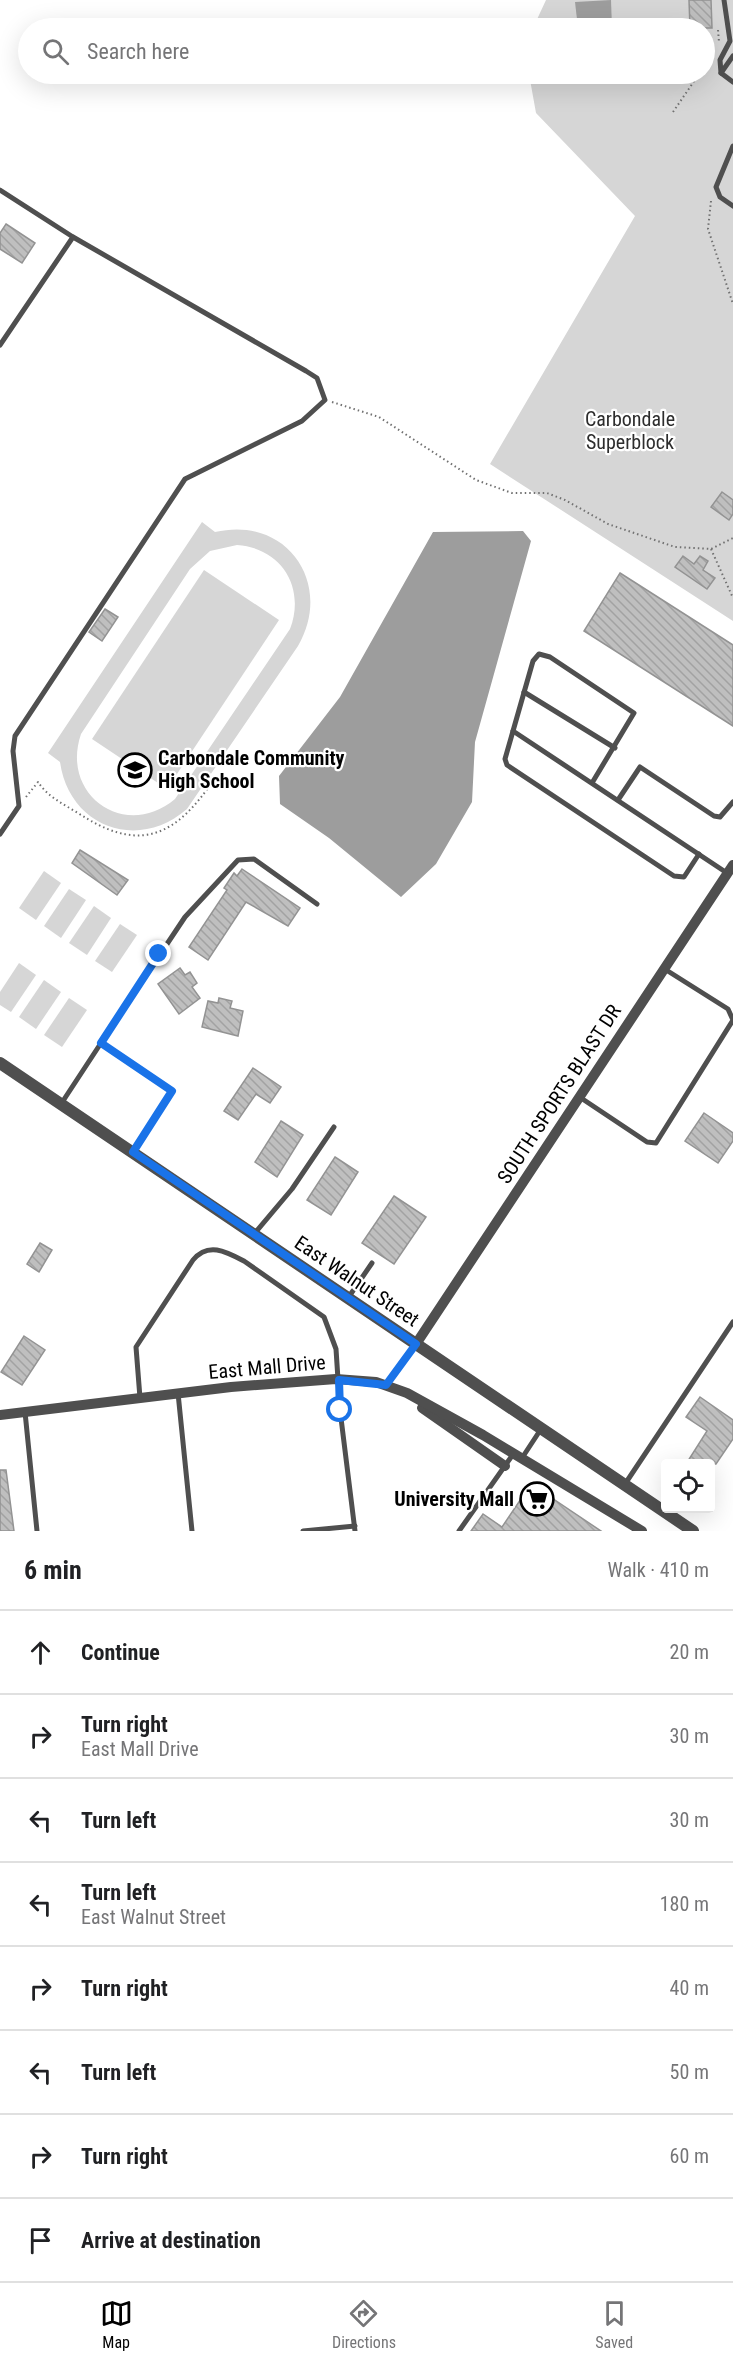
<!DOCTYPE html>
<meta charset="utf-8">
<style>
:root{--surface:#fff;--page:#f2f2f2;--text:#202124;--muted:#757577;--line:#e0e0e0;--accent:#000}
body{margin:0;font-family:"Roboto Condensed",sans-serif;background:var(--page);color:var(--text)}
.controls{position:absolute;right:18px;bottom:18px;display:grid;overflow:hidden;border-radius:6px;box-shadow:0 6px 24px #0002}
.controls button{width:54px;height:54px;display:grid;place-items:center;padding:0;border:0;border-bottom:2px solid var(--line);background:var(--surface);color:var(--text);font:30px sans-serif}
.stop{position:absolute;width:18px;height:18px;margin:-14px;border:4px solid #1a73e8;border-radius:50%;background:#fff}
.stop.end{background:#1a73e8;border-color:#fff;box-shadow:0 2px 6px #0008}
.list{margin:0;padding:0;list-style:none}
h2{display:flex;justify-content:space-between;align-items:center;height:78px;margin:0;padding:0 24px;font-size:26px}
h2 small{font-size:20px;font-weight:400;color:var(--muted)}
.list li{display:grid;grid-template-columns:39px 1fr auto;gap:18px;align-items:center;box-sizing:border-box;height:84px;padding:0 24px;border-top:2px solid var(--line)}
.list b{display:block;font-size:22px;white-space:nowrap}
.list p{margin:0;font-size:20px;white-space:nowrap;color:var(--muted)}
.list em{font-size:20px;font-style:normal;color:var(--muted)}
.icon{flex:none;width:33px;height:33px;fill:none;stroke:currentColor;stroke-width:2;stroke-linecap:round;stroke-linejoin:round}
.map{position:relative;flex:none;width:733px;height:1531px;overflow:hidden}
.search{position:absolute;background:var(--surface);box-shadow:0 6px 24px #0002;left:18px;right:18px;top:18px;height:66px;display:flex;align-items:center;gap:15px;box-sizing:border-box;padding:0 21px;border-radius:33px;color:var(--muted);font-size:22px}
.sheet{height:750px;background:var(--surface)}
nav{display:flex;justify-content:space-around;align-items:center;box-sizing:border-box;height:84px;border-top:2px solid var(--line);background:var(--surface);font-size:16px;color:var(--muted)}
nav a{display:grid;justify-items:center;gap:3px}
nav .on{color:var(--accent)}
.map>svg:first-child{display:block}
</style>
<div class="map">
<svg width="733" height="1531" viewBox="0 0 733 1531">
<defs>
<pattern id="building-back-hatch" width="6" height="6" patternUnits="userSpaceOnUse" patternTransform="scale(1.5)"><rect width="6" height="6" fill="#bfbfbf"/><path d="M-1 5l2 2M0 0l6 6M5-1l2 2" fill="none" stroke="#a2a2a2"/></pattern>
</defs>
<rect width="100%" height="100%" fill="#fff"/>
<!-- green -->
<g fill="#d6d6d6" fill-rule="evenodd">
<polygon points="546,0 733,0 733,621 490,464 635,216 536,113 529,74 704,74 704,28 533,28"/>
<path d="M202,522L215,532C287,515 334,584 298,646L187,809C138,852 69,827 60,762L48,753ZM237,545C281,548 306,587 290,629L175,799C125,841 60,795 81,734L190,569L210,551Z"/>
<polygon points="204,570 279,620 167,789 92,739"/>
<polygon points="44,871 61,883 36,920 19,908"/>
<polygon points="69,889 86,900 61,938 44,926"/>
<polygon points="94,906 111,918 87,955 69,943"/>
<polygon points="120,924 137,935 112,972 95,961"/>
<polygon points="19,963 36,975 11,1012 0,1005 0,992"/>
<polygon points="44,980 61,992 36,1029 19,1017"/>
<polygon points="69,998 87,1010 62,1047 44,1035"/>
</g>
<!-- water -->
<g fill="#9d9d9d">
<polygon points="611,0 612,28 578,28 575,2"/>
<polygon points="523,531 531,541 475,742 472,802 436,864 401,897 329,838 280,804 279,776 340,697 433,532"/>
</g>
<!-- building -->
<g fill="url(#building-back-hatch)" stroke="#939393" stroke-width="1.5">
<polygon points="689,0 711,0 712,28 690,28"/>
<polygon points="6,224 35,243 22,263 0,249 0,233"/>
<polygon points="722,492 733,500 733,514 729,520 711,507"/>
<polygon points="683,556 694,564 700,556 708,561 703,570 715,578 707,589 675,567"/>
<polygon points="620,573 733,645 733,726 584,631"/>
<polygon points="105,609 118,617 102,641 89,632"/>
<polygon points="80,850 128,880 117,895 72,863"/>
<polygon points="242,869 300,908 288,926 246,902 208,960 189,947 227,890 224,888 234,873 237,876"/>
<polygon points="180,968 185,975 190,972 197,983 192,987 200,998 179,1014 158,984"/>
<polygon points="219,998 232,1001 230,1008 243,1011 238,1036 202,1027 208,1001 218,1003"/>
<polygon points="253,1068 281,1087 270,1103 256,1094 238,1120 224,1111"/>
<polygon points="704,1113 733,1133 733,1141 718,1163 685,1141"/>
<polygon points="281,1121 303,1135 277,1177 255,1162"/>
<polygon points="335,1157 358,1172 331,1215 307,1200"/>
<polygon points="394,1196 426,1217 394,1264 362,1243"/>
<polygon points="40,1243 52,1250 39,1272 27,1264"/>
<polygon points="24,1336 45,1350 22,1385 1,1372"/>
<polygon points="700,1397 733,1420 733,1439 716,1464 686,1464 707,1431 686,1417"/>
<polygon points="0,1470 6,1470 14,1531 0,1531"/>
<polygon points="531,1484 601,1531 471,1531 483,1514 502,1527"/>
</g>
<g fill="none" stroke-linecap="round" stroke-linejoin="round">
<!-- path -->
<g stroke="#717171" stroke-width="2" stroke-dasharray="1.5 3" stroke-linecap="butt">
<polyline points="718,30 719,42"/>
<polyline points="704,65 713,52"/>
<polyline points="673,112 699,74"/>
<polyline points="711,201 708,229 733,304"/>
<polyline points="332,402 379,417 476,480 512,493 547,493 565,500 608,524 675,547 711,549 733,538"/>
<polyline points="711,549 733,598"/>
<path d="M26,797L38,782C47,796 63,804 78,813C134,850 170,841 208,788"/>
</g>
<!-- service -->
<g stroke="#4f4f4f" stroke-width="5">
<polyline points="724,0 730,41 720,60 721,73 733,82"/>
<polyline points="721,73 733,56"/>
<polyline points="733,146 716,187 720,197 733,206"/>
<polyline points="0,190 73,237 0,345"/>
<polyline points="524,692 615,748"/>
<polyline points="513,731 505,759 507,765 674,876 684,877 699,854"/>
<polyline points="592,783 634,713 550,657 539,654 533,661 513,731 727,873"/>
<polyline points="618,800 640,767 714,816 720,817 733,802"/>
<polyline points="0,834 19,806 13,751 15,736 185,479 302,421 325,400 317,378 306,371 73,237"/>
<polyline points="101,1043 185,917 238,860 254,859 317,904"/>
<polyline points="581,1098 647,1142 656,1143 733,1020 728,1009 663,968"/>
<polyline points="61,1104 101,1043 172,1091 133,1152"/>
<polyline points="255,1233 292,1189 334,1127"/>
<polyline points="348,1298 372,1263"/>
<polyline points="386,1385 415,1345"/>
<polyline points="178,1393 192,1531"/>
<path d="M140,1398L136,1347L193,1260C208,1242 225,1251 244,1261L324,1317L336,1349L340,1410L355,1531"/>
<polyline points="25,1412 37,1531"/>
<polyline points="522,1458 541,1429"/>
<polyline points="625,1484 733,1322"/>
<polyline points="303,1531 355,1526"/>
<polyline points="459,1531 514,1453"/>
</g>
<!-- minor -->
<g stroke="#4f4f4f" stroke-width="10">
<polyline points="416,1344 733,865"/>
<polyline points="422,1408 505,1466"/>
<polyline points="0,1415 231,1387 336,1379 376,1382 407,1393 483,1435 642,1531"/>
</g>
<!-- tertiary -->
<polyline stroke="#4f4f4f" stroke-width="12" points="0,1063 693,1531"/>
</g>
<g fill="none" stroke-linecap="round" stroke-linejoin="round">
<!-- route -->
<polyline stroke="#1a73e8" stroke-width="8" points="159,954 101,1043 172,1091 133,1152 416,1344 386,1385 339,1380 340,1410"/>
</g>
<!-- icons -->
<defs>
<symbol id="school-ring" viewBox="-11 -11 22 22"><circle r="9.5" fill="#fff" stroke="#000" stroke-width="1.5"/><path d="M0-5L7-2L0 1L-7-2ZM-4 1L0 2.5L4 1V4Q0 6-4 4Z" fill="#000"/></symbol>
<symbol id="supermarket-ring" viewBox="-11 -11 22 22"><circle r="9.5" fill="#fff" stroke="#000" stroke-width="1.5"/><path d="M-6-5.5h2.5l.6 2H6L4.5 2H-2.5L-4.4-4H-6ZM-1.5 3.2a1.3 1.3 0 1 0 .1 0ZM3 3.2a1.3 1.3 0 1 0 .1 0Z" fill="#000"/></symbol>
</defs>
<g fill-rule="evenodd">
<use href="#school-ring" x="116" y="751" width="38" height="38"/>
<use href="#supermarket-ring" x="518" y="1480" width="38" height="38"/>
</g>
<g text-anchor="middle" stroke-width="4.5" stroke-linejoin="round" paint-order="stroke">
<!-- park labels -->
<g font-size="20" fill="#2d2d2d" stroke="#fff">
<text x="630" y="426">Carbondale<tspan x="630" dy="23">Superblock</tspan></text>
</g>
<!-- poi labels -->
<g font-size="20" font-weight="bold" fill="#000" stroke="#fff" text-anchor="start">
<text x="158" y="765">Carbondale Community<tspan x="158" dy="23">High School</tspan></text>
<text x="514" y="1506" text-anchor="end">University Mall</text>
</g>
<!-- street labels -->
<g font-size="20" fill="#000" stroke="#fff">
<text transform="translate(559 1094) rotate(-57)" y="7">SOUTH SPORTS BLAST DR</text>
<text transform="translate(357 1281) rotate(34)" y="7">East Walnut Street</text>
<text transform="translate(267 1367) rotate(-5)" y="7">East Mall Drive</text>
</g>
</g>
</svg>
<div class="controls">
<button><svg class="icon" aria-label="locate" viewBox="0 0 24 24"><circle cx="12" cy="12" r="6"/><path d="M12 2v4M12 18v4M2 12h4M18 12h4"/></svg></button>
</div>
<div class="stop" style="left:340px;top:1410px"></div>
<div class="stop end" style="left:159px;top:954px"></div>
<div class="search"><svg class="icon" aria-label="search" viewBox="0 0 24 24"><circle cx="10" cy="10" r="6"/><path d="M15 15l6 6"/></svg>Search here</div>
</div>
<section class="sheet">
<h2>6 min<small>Walk · 410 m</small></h2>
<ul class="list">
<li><svg class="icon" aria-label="ahead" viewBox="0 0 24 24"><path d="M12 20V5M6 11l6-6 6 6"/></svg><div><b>Continue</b></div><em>20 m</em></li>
<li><svg class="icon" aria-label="right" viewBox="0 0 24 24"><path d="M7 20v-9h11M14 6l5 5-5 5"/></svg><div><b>Turn right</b><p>East Mall Drive</p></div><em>30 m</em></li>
<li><svg class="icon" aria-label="left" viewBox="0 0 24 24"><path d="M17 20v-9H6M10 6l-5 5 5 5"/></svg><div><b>Turn left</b></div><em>30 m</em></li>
<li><svg class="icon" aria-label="left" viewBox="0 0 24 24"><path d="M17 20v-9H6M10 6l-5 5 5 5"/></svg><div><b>Turn left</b><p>East Walnut Street</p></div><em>180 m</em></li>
<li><svg class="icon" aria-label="right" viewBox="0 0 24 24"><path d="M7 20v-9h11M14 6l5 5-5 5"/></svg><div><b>Turn right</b></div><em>40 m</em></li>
<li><svg class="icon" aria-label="left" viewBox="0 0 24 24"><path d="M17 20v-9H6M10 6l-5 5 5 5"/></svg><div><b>Turn left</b></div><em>50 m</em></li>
<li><svg class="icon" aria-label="right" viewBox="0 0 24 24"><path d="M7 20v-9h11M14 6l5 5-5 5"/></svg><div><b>Turn right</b></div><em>60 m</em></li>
<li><svg class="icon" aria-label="arrive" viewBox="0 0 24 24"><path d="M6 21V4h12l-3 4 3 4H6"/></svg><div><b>Arrive at destination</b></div></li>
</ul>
</section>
<nav>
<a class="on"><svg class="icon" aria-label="map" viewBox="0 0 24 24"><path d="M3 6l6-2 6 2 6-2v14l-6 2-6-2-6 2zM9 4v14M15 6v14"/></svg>Map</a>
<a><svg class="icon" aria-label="directions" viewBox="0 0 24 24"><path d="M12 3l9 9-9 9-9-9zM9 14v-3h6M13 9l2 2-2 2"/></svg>Directions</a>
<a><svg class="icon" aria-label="saved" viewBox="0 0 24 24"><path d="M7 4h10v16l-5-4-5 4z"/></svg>Saved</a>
</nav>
